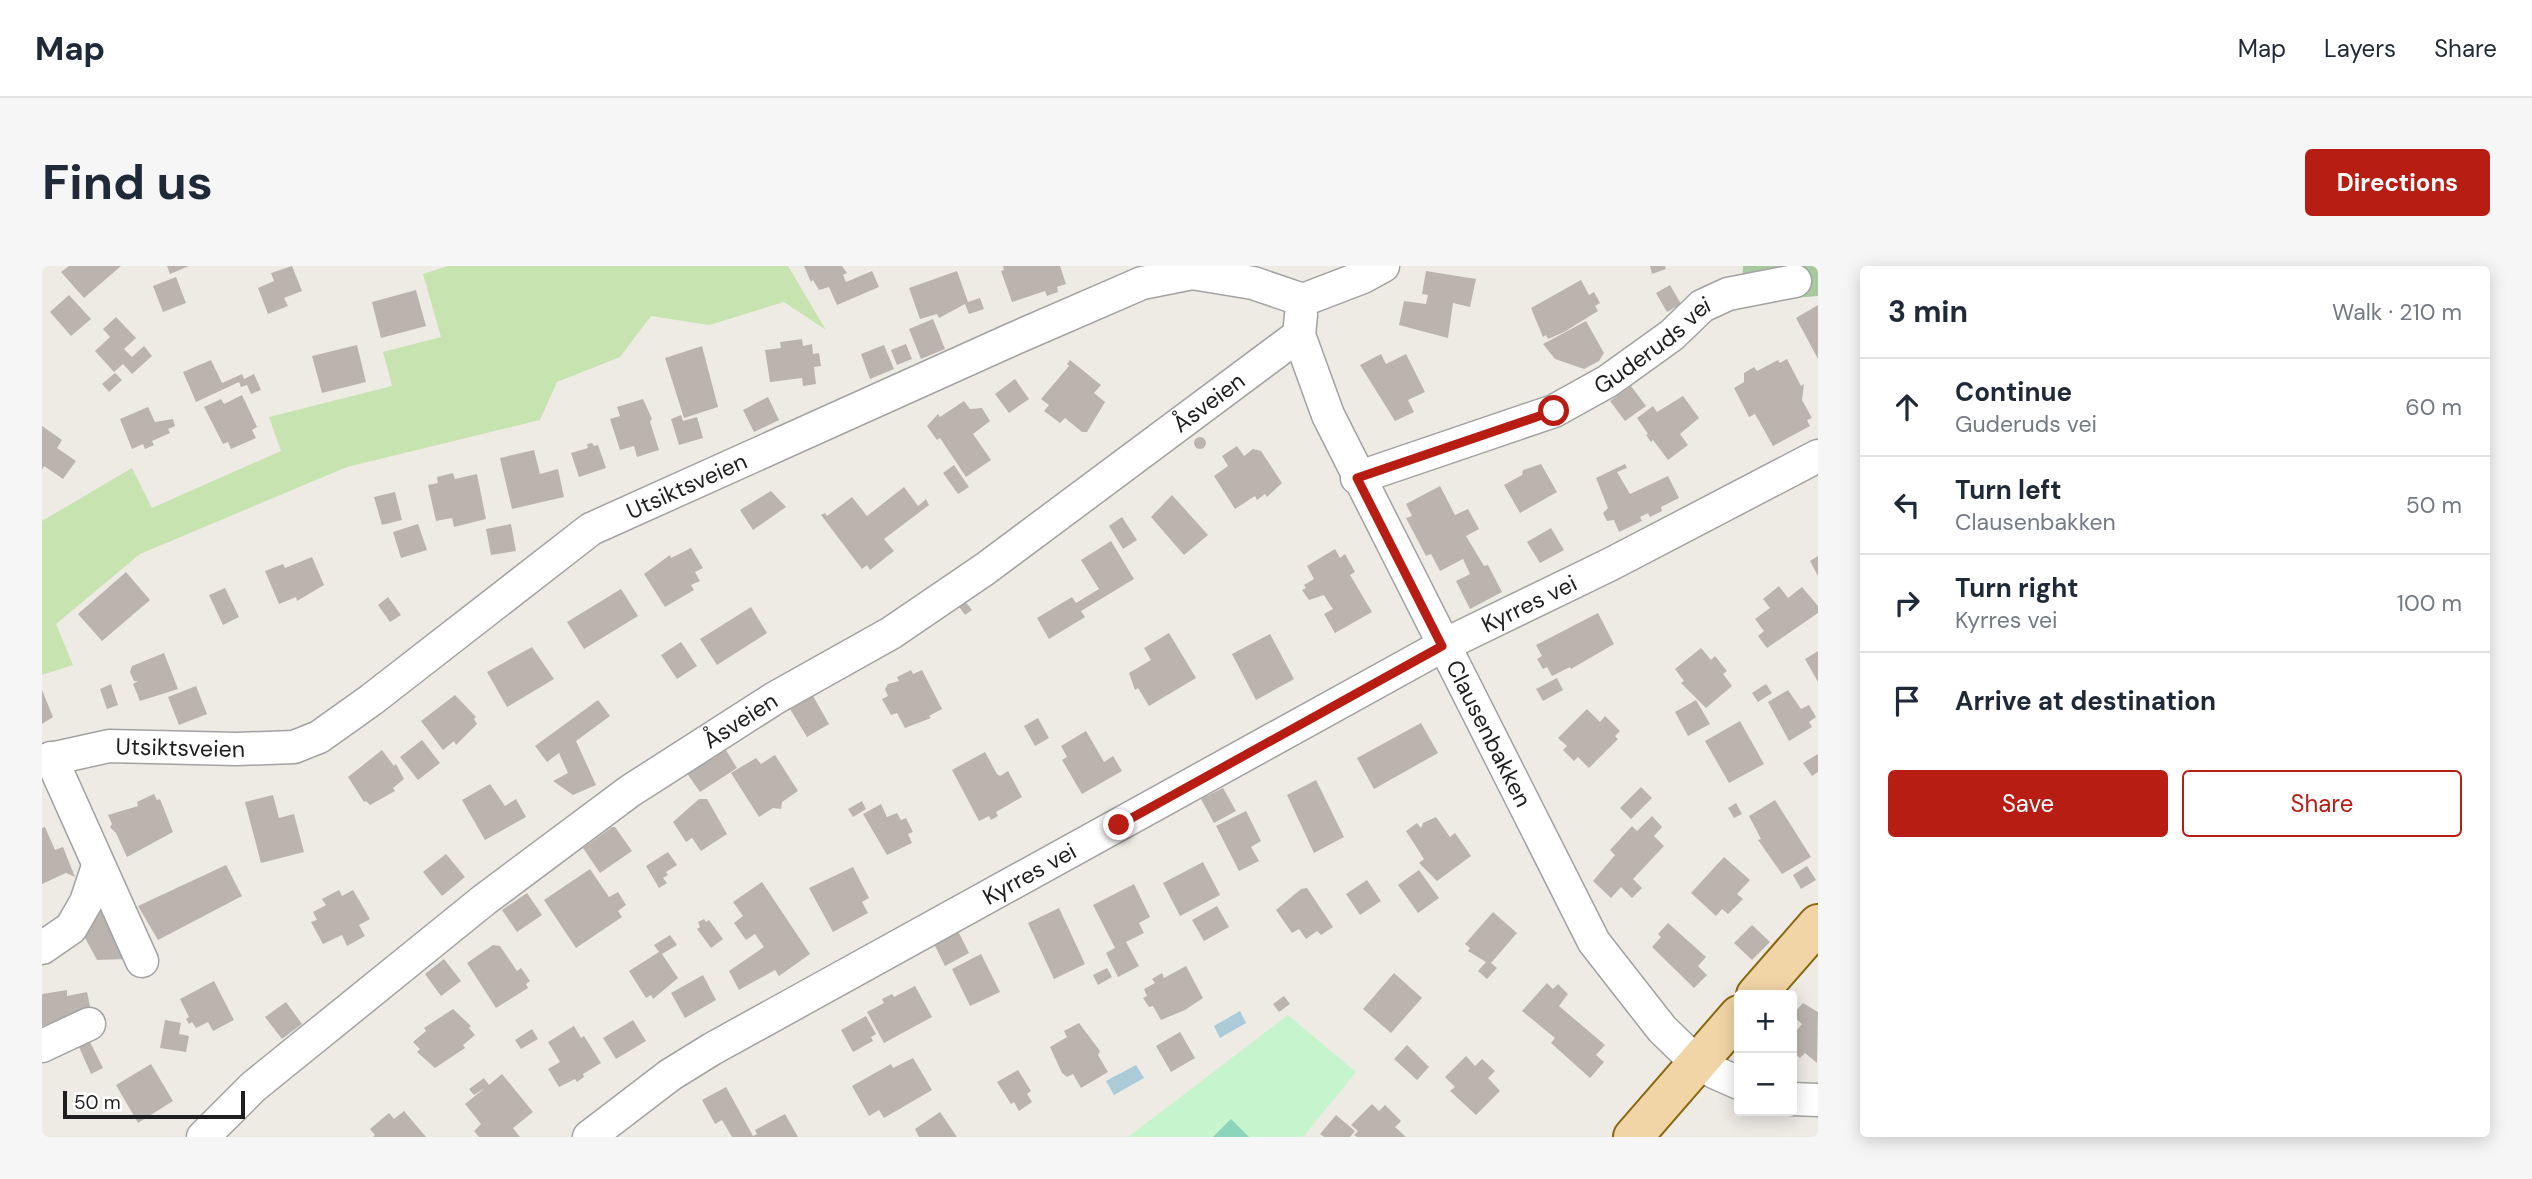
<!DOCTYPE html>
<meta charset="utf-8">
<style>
:root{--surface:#fff;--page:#f6f6f7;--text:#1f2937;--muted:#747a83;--line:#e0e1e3;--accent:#b81d14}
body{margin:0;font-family:"DM Sans",sans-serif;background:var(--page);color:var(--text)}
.controls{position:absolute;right:21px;bottom:21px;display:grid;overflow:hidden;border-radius:7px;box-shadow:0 4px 18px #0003}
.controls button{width:63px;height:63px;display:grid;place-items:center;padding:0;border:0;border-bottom:2px solid var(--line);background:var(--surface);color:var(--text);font:35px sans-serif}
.scale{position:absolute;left:21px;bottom:18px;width:182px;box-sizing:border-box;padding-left:7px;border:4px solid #1e1e1e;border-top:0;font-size:19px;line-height:24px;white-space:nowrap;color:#1e1e1e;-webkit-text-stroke:5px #fff;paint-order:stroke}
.stop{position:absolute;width:21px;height:21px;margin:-16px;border:5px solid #b81d14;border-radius:50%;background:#fff}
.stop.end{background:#b81d14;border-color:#fff;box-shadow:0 2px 7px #0008}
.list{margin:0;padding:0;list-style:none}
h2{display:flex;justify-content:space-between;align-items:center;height:91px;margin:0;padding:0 28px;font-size:30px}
h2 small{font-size:23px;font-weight:400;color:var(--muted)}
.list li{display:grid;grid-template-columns:46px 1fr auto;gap:21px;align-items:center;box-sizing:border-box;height:98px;padding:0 28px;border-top:2px solid var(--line)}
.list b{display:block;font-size:26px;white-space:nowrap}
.list p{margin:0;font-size:23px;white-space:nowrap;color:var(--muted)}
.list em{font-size:23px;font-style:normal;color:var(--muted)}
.actions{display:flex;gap:14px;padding:21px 28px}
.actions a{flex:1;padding:16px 0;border:2px solid var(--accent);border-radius:7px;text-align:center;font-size:24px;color:var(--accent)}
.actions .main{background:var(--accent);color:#fff}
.icon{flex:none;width:38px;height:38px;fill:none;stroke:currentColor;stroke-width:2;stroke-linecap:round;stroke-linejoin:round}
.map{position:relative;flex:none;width:1776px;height:871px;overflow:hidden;border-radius:7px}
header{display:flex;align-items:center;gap:42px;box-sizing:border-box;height:98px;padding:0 35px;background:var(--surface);border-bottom:2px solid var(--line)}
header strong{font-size:33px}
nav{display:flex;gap:38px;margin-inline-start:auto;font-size:24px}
.intro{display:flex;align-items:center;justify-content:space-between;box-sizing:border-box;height:168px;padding:0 42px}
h1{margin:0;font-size:49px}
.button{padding:18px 32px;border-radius:7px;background:var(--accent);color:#fff;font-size:24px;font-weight:700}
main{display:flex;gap:42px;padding:0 42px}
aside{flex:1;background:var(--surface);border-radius:7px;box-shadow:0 4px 18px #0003}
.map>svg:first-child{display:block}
</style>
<header>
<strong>Map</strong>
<nav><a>Map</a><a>Layers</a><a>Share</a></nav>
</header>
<div class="intro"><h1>Find us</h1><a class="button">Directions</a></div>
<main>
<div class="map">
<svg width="1776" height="871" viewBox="0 0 1776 871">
<rect width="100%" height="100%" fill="#eeebe5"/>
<!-- grass -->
<polygon fill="#c6e3b0" points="406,0 746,0 784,64 742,36 667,59 609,50 578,91 515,116 498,154 305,201 98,288 14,358 31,399 0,409 0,255 90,202 110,242 239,185 227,151 350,120 341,86 399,71 381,8"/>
<!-- forest -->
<polygon fill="#a8c99e" points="1701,0 1776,0 1776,30 1700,36"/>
<!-- park -->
<polygon fill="#c6f4cc" points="1246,749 1314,806 1261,871 1086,871"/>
<!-- pitch -->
<polygon fill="#8bd5bc" points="1189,853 1207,871 1171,871"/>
<!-- water -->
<g fill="#aacbd7">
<polygon points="1198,745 1204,757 1178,772 1172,760"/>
<polygon points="1094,799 1102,812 1072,829 1064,815"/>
</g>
<!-- building -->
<g fill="#bbb4ae">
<polygon points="27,0 79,0 42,32 19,6"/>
<polygon points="125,0 147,0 128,8"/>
<polygon points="250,0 260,25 242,32 246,40 226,48 216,22 232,15 229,7"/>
<polygon points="762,0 800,0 805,7 801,9 804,16 830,5 837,21 795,39 787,21 777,24 771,14 769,16"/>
<polygon points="961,0 1018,0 1024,18 1015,21 1016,26 1005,30 1003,25 970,36 959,5 962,4"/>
<polygon points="1608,0 1623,0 1624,3 1610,8"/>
<polygon points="915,5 926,36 938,32 942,43 927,48 923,38 897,52 895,48 878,53 867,22"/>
<polygon points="1384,5 1434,13 1428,41 1411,37 1406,72 1357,59 1362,35 1384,38 1386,29 1380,28"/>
<polygon points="134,11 144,37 121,46 111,20"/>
<polygon points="1539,14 1547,29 1552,26 1558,37 1553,40 1556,45 1522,66 1506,73 1504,69 1501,71 1489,42"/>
<polygon points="1628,19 1639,38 1625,46 1614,27"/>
<polygon points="374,24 384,60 339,72 330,36"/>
<polygon points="27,29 49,53 29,70 8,46"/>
<polygon points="1776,39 1776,93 1754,52"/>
<polygon points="74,51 94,72 82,83 90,91 102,80 110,90 90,108 81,98 72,106 53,85 68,71 61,63"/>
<polygon points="891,53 903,83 879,93 867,63"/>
<polygon points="1544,55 1562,87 1557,95 1542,103 1513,93 1501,78"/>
<polygon points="760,73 761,80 770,78 771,88 777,87 779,100 772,101 774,118 761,120 760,112 728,116 723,84 739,82 738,76"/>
<polygon points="864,78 870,93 855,99 849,84"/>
<polygon points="315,79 324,116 280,127 270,90"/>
<polygon points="842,79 852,103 828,113 819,88"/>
<polygon points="660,80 676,141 642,152 623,92"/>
<polygon points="1339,88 1344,98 1364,88 1383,126 1366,134 1372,146 1353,155 1318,99"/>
<polygon points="1745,93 1759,120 1762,118 1760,134 1770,152 1765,154 1768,160 1731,180 1713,148 1707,151 1692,122 1702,116 1702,107 1712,101 1715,105 1736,94 1738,97"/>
<polygon points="169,94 180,117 200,108 202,113 212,108 219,124 209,128 205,119 199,121 197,116 154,136 141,106"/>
<polygon points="1028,94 1059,119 1052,127 1063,136 1045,166 1040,166 1023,152 1018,157 1002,145 1007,139 999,133 1027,100 1025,98"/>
<polygon points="73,107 80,114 67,126 60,118"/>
<polygon points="973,113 987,133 967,147 953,128"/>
<polygon points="1589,120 1604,140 1583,155 1568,135"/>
<polygon points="200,129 215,161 210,164 214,172 189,183 186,176 181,178 162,141 179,133 182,138"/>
<polygon points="1641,130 1657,152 1638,168 1646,179 1626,194 1611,174 1609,176 1604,169 1606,168 1595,152 1611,140 1615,146"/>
<polygon points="726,131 737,154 712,166 701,144"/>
<polygon points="601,133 610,153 608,156 617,184 595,191 592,180 578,184 568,153 578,150 575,141"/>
<polygon points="922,135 928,143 940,142 948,155 931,168 949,194 924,211 898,172 895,174 885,160 896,148 898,151"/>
<polygon points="106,141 113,156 131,153 133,160 126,163 128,167 110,175 112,179 103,183 101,178 90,183 78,153"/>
<polygon points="639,149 641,155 655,151 661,172 637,179 629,153"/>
<polygon points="0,160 20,174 15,182 34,195 21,213 2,200 0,204"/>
<circle cx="1158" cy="177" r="6"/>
<polygon points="550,177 552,180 556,179 564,202 537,211 529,187 546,182 545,178"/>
<polygon points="1195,180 1202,190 1211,183 1219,185 1240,217 1225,231 1223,228 1215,234 1213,230 1193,243 1172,210 1186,200 1180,190"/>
<polygon points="492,184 498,208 516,203 522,231 470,243 458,192"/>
<polygon points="1499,198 1515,226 1478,247 1462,219 1480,209 1481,204"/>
<polygon points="1583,198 1585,202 1575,206 1588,228 1626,210 1637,232 1619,241 1620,245 1608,251 1606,247 1598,251 1600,255 1577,266 1572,254 1565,255 1561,247 1566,242 1554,212"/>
<polygon points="912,199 927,221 916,228 901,207"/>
<polygon points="411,207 413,213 435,208 444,253 412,261 410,252 394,255 386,219 396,217 395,211"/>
<polygon points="1398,220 1413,249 1426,243 1437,263 1424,270 1442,300 1446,299 1460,326 1428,343 1414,315 1428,308 1421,293 1398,305 1389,288 1384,290 1364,252 1370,250 1364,238"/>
<polygon points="862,221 876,240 884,233 887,239 842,273 852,285 828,304 825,299 820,303 779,249 783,247 785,250 810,231 825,250"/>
<polygon points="729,225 744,241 711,264 698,244"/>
<polygon points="353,226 360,254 340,259 332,231"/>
<polygon points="1130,229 1166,269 1142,289 1109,251"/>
<polygon points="1080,251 1095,274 1081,283 1067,260"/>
<polygon points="376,258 385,284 359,292 351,266"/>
<polygon points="469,258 474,285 449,289 444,263"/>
<polygon points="1509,262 1522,284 1498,297 1485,276"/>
<polygon points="1069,275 1092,313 1039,345 1043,351 1007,373 995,352 1030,331 1034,337 1057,323 1039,294"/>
<polygon points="649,282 661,302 653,306 658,315 649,319 652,324 623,341 602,308 628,289 629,292"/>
<polygon points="1293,283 1298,292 1303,288 1313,306 1308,309 1330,346 1293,367 1282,348 1291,343 1285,334 1282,329 1267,334 1260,324 1264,322 1262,319 1272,313 1265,300"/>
<polygon points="1776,290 1776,310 1768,295"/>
<polygon points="270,291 282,319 255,335 254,331 237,338 223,305 241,298 243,302"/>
<polygon points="84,306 108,334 60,375 36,348"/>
<polygon points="1737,320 1746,332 1760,321 1776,340 1776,347 1725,382 1716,370 1722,365 1713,353 1728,342 1721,333"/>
<polygon points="183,322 197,351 181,359 167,329"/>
<polygon points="579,323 596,350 542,383 525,356"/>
<polygon points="346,331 359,349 348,356 336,339"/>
<polygon points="922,334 930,344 923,349 915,338"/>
<polygon points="709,341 725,367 675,399 658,373"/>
<polygon points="1556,347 1572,378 1529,403 1528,401 1510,410 1505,401 1501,403 1495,393 1500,390 1494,379"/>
<polygon points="1127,367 1154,412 1107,440 1096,422 1093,424 1087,407 1109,394 1102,382"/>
<polygon points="1228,368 1252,413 1214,434 1190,388"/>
<polygon points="639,376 655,400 635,413 619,389"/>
<polygon points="490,381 512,413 465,441 445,406"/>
<polygon points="1659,382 1669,394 1673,390 1685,405 1681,408 1690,420 1664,442 1639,417 1642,415 1633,403"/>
<polygon points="1776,385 1776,416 1763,393"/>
<polygon points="122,387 136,423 98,435 91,418 96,415 92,415 88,406 90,400"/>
<polygon points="869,404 871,408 880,404 900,443 887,450 889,452 863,462 855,447 849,449 840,433 846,430 843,423 846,418 857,415 855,411"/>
<polygon points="1515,412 1521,424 1501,435 1494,423"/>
<polygon points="69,418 76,439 65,443 58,423"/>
<polygon points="1724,418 1730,427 1716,436 1710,427"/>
<polygon points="154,420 165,448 137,459 126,431"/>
<polygon points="0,424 11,451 0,458"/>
<polygon points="1746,424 1759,443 1767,439 1774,451 1767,456 1770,461 1747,475 1726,436"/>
<polygon points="413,429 434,451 432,453 435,458 414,479 412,475 401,484 379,455"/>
<polygon points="771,430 787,458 765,471 748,443"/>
<polygon points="556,434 568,450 534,475 554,519 531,529 511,515 526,507 517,487 505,496 493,480"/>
<polygon points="1654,434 1668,458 1646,470 1633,446"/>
<polygon points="1545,443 1558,456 1563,450 1578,465 1573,470 1576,473 1547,502 1536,491 1532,495 1521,484 1525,480 1516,472"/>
<polygon points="996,452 1007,472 993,480 982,460"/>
<polygon points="1698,455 1722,498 1687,517 1663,475"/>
<polygon points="1379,457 1396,487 1332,523 1315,492"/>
<polygon points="1044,465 1062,496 1071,490 1080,505 1040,528 1020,494 1025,491 1019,480"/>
<polygon points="380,474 398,497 376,514 358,491"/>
<polygon points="682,481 695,502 658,526 644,506"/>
<polygon points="340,484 352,500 354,498 362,513 351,522 353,525 328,539 324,535 322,536 306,511"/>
<polygon points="943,486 955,508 958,510 966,505 980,531 954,546 956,550 949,554 947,550 937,555 910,504"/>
<polygon points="1776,488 1776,506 1770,510 1761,497"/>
<polygon points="733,489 756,525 740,536 739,543 731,542 717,551 689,507 714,492 719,498"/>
<polygon points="1274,514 1302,571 1272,587 1245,529"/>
<polygon points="448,518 463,540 474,533 484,551 443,574 420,534"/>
<polygon points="1599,521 1610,532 1589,553 1578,542"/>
<polygon points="1181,522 1194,545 1172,557 1159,533"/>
<polygon points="112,528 115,534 118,533 131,566 85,591 74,567 68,561 70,558 66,549 96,540 95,536"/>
<polygon points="231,529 237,552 252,548 262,586 219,597 203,536"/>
<polygon points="657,533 665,533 685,568 659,585 650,572 644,576 631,556"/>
<polygon points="1733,534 1769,591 1740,608 1716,574 1719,573 1707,550"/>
<polygon points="820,535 824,543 811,551 806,543"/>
<polygon points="1694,537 1700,548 1692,552 1686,542"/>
<polygon points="839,538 845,551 855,547 859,554 864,552 871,566 866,568 870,577 845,589 821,548"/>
<polygon points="1204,545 1219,575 1209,581 1217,595 1197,605 1174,560"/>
<polygon points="1610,550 1620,561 1612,570 1622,580 1591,613 1600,622 1590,632 1579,621 1569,632 1551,615 1573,589 1568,584 1590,560 1595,565"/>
<polygon points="1394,551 1408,571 1413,567 1429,590 1395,615 1377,597 1382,593 1364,565 1375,557 1379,562 1381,557"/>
<polygon points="3,561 13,584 21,581 33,611 24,607 0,618 0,562"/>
<polygon points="570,561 573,561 590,585 558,607 541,582"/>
<polygon points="626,586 635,599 624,606 626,609 621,612 625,617 617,622 604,600"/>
<polygon points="404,588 423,611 400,630 381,606"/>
<polygon points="1682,591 1708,614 1695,628 1701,633 1686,648 1680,643 1674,650 1649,627"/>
<polygon points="1161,596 1178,629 1138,650 1121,617"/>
<polygon points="184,599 200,630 116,674 96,640"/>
<polygon points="1765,600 1774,614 1759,623 1751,609"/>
<polygon points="811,601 827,632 820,636 826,647 791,666 767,622"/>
<polygon points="548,603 567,631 576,626 584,639 576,645 580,651 534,682 502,634"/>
<polygon points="1377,604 1397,632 1376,647 1356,619"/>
<polygon points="1325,614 1339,635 1318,649 1304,628"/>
<polygon points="720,616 768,688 737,710 733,704 697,724 687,705 722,681 713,668 704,674 692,657 701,650 691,636"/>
<polygon points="1092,618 1108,651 1097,657 1102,667 1084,676 1097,700 1076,711 1064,687 1073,682 1051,639"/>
<polygon points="1265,622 1291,661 1279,669 1275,665 1264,673 1257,663 1250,667 1234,644 1259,623"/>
<polygon points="297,624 300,630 311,624 328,653 317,659 323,670 305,680 300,669 281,678 269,656 275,654 271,646 284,639 280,633"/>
<polygon points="485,627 500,649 475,666 460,644"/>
<polygon points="1175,640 1187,661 1162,675 1150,654"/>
<polygon points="1017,642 1043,698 1012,713 986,657"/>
<polygon points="60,643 85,693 55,694 42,670"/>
<polygon points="1451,646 1475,667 1449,697 1455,702 1445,713 1436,705 1444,696 1426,685 1428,682 1423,678"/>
<polygon points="662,653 664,656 667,654 681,673 669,682 655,663 658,661 656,656"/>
<polygon points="1626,657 1664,691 1656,700 1665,709 1652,722 1610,681 1619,671 1616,668"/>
<polygon points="1710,659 1728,676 1710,694 1692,677"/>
<polygon points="916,665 927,687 903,700 892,678"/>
<polygon points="628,669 635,679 620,688 636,712 611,733 609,729 604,732 587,705 617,686 612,679"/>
<polygon points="451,679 458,680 475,705 479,702 488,715 484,718 486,722 454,742 425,697"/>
<polygon points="939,688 958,726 928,740 910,703"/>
<polygon points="402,693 419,715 399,730 383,708"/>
<polygon points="1144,700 1161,732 1143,744 1119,754 1111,740 1107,741 1101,732 1105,730 1102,723 1113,717 1110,713 1120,707 1122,712"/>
<polygon points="1065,702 1070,711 1056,719 1051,709"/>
<polygon points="1352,707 1380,732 1349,767 1321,743"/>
<polygon points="661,709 674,734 643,752 629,727"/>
<polygon points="172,715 192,754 171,765 166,756 154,762 150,756 147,758 144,753 147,751 138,733"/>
<polygon points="1505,717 1511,723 1516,718 1526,728 1517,740 1563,779 1554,789 1562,796 1548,812 1509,777 1513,772 1480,745"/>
<polygon points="873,720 890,751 842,777 825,746 842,737 840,733 850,728 852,731"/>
<polygon points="25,724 25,730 45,726 49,745 29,749 30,755 6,764 6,759 0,760 0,728"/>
<polygon points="1242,730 1248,738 1237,746 1231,738"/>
<polygon points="244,736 260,758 240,773 223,751"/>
<polygon points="1761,737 1776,746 1775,797 1763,787 1758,792 1750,785 1750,770 1760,758 1750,749"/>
<polygon points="411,743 429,760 427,762 433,769 421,779 423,782 393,802 375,786 378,783 371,776 384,765 382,762"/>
<polygon points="824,750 834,768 829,771 831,775 811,786 799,764"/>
<polygon points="123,754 139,757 137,768 147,770 144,786 118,782"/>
<polygon points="591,754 604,775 574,793 561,772"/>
<polygon points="1037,757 1058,785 1056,789 1066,806 1039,822 1031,808 1025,811 1020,807 1008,781 1025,771 1022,765"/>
<polygon points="532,760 539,772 542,770 559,797 541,808 542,811 535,816 533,813 517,821 506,803 518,796 506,776"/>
<polygon points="490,763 496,773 479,783 473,774"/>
<polygon points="1138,766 1153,792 1129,806 1114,780"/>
<polygon points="48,776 61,802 49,808 37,781"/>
<polygon points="1365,779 1387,801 1375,814 1352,793"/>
<polygon points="1424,790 1433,800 1440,793 1453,805 1446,812 1458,825 1434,849 1408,825 1413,821 1403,811"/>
<polygon points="871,792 890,824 842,852 837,844 827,850 810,820 849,798 851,802"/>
<polygon points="109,798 131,835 96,857 74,819"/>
<polygon points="976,804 989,825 985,828 990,836 977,845 972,836 969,838 955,816"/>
<polygon points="460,808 491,846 471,862 478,871 437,871 432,865 439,858 423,838 443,822 432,829 427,823 442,812 447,819"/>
<polygon points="684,821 711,870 715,868 713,864 743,848 756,871 690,871 680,854 673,858 660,834"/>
<polygon points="1330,838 1337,845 1343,839 1359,855 1353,861 1364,871 1315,871 1312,869 1316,865 1309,859"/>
<polygon points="362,845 384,871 331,871 333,869 328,863 347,847 352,853"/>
<polygon points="898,846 915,871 877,871 873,863"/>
<polygon points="1294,849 1313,865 1308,871 1282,871 1278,868"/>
</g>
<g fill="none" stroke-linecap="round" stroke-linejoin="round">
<defs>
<g id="minor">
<path id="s1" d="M1259,49L1257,69L1286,149L1552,676L1620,763L1656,798"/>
<path id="s2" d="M1315,212L1512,145L1566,115L1630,69L1660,40L1686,28L1753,15"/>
<polyline points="9,492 100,695"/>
<path id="s3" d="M0,495L67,480L195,483L252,481L277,471L329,434L549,263L971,73L1100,17L1150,7L1211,17L1261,34L1321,11L1341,0"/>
<polyline points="0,682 29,662 44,636 56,600"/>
<polyline points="0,780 47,758"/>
<polyline points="1658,795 1672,806 1697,817"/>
<polyline points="1750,833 1776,834"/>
<path id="s4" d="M161,871L211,821L442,634L588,525L733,432L849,367L943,303L1257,69"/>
<path id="s5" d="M547,871L628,809L670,783L1400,380L1569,298L1776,190"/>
</g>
<g id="major">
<polyline points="1714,729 1776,658"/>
<polyline points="1591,871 1697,749"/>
</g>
</defs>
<!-- minor casing -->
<use href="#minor" stroke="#a2a2a2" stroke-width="35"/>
<!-- major casing -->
<use href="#major" stroke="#89670f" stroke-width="42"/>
<!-- minor -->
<use href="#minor" stroke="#fff" stroke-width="32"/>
<!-- major -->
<use href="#major" stroke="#f2d5a6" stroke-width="38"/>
</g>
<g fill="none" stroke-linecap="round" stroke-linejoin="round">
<!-- route -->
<polyline stroke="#b81d14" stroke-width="9" points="1077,559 1400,380 1315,212 1512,145"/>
</g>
<g text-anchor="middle" stroke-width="7" stroke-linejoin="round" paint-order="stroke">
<!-- street labels -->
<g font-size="23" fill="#1e1e1e" stroke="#fff">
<text dy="8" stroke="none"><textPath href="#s2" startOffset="327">Guderuds vei</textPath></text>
<text dy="8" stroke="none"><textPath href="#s4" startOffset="1248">Åsveien</textPath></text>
<text dy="8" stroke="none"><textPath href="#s3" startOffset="728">Utsiktsveien</textPath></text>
<text dy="8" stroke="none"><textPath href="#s5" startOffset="1082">Kyrres vei</textPath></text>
<text dy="8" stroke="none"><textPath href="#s4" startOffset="681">Åsveien</textPath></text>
<text dy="8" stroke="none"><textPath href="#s1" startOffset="462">Clausenbakken</textPath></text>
<text dy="8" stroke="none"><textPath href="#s3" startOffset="140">Utsiktsveien</textPath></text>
<text dy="8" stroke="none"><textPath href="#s5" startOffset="514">Kyrres vei</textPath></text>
</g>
</g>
</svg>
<div class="controls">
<button>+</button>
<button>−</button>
</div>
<div class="scale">50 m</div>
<div class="stop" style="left:1512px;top:145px"></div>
<div class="stop end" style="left:1077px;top:559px"></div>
</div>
<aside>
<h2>3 min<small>Walk · 210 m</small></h2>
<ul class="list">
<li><svg class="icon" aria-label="ahead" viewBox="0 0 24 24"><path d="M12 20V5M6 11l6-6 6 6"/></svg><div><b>Continue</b><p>Guderuds vei</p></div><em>60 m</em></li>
<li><svg class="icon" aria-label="left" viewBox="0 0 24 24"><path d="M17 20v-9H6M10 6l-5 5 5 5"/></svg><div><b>Turn left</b><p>Clausenbakken</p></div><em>50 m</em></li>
<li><svg class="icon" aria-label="right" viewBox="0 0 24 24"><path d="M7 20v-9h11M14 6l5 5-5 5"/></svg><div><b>Turn right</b><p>Kyrres vei</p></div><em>100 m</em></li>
<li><svg class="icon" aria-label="arrive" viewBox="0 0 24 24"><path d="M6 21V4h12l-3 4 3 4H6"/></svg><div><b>Arrive at destination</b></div></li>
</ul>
<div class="actions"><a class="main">Save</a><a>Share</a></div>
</aside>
</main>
